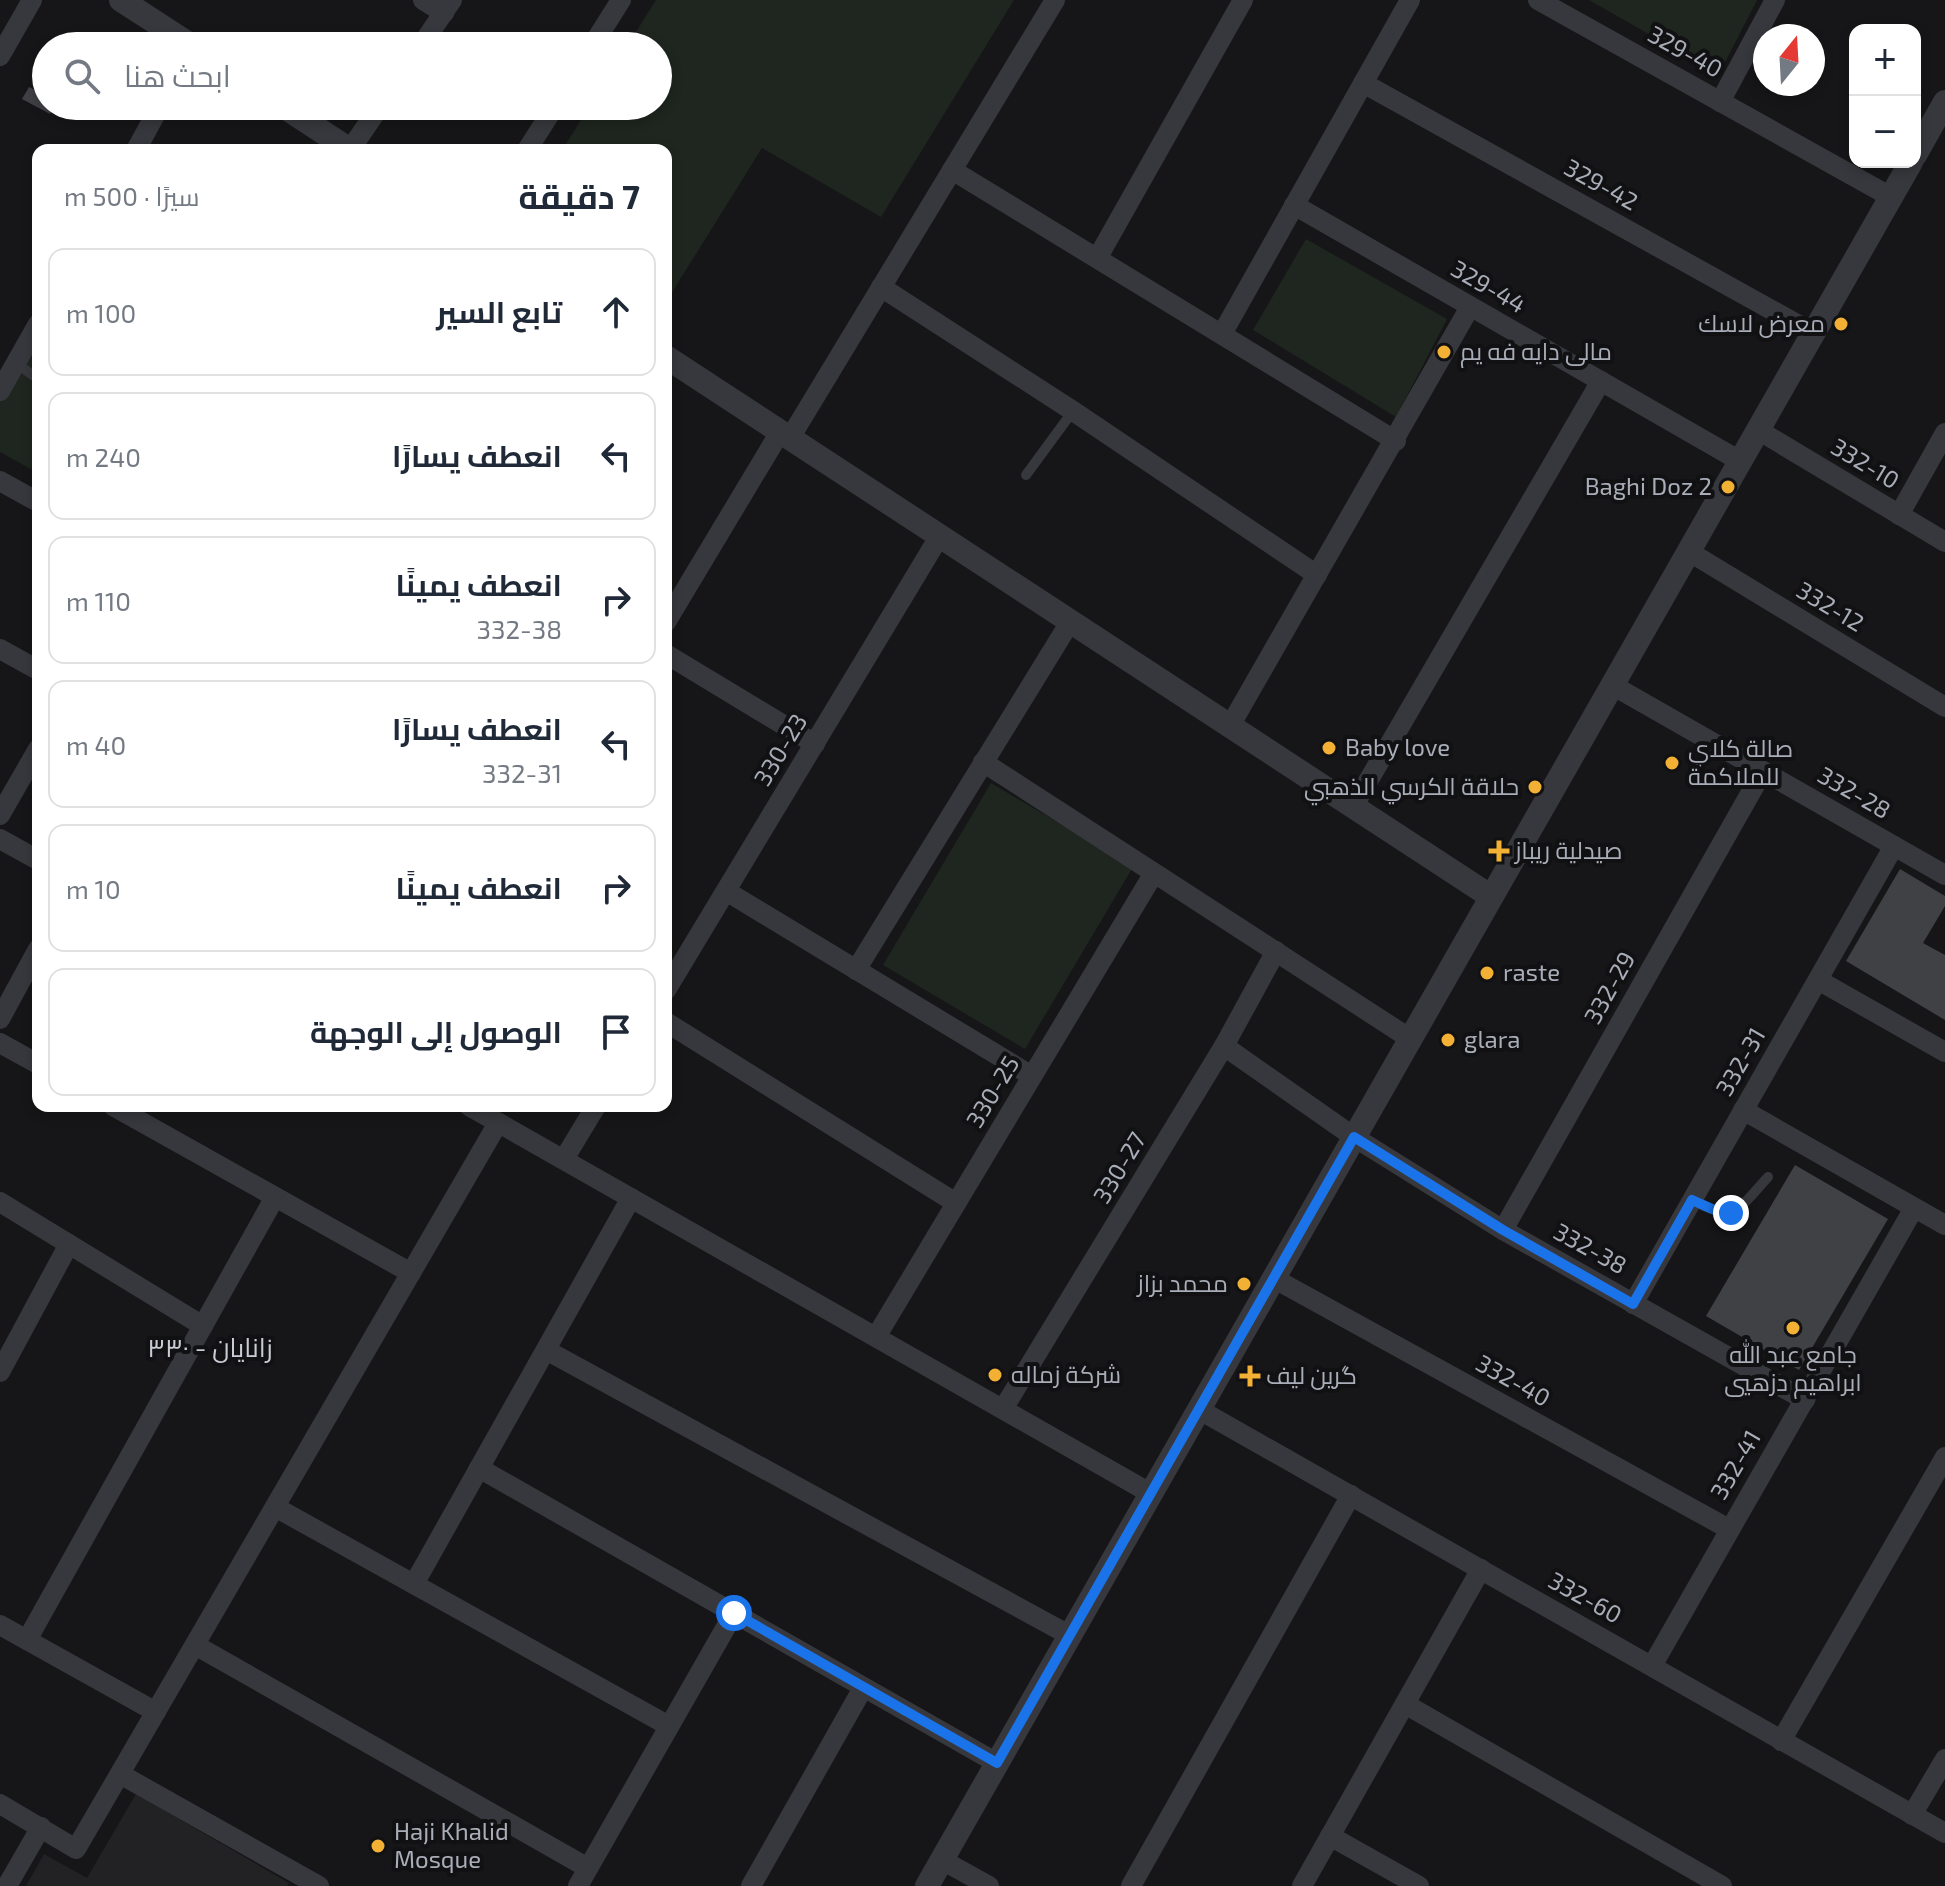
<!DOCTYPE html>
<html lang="ar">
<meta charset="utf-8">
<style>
:root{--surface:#fff;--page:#f6f6f7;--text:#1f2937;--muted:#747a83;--line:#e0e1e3}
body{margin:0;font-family:"Exo 2",Cairo,sans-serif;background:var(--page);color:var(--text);direction:rtl}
.controls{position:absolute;right:24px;top:24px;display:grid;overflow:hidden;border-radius:16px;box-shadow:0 4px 12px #0003}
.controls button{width:72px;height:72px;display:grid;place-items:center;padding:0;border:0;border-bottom:2px solid var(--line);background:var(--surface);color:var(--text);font:40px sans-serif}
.compass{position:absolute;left:1753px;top:24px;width:72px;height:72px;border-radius:50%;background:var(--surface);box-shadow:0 4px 12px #0003;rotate:18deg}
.stop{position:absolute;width:24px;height:24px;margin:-18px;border:6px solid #1a73e8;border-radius:50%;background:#fff}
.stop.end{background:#1a73e8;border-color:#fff;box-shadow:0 2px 8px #0008}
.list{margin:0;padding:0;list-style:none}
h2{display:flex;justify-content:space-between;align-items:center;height:104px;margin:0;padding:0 32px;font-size:34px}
h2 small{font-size:26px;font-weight:400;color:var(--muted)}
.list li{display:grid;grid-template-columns:52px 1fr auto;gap:24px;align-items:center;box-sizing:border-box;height:128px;margin:0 16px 16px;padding:0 16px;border:2px solid var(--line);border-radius:16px}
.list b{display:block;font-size:30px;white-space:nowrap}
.list p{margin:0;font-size:26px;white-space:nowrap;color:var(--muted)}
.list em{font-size:26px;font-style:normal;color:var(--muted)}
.icon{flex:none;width:44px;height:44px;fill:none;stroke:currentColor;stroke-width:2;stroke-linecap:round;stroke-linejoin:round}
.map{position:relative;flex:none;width:1945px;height:1886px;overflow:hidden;direction:ltr}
.search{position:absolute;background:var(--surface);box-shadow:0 4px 12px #0003;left:32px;top:32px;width:640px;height:88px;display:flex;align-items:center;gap:20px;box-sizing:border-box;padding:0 28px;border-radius:44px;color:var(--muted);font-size:30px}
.panel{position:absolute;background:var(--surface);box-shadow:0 4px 12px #0003;left:32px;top:144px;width:640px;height:968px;border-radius:16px;direction:rtl}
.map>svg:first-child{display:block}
</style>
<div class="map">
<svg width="1945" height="1886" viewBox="0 0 1945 1886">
<rect width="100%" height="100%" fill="#161618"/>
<!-- built -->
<polygon fill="#222225" points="136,1794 289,1883 287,1886 26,1886 44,1854 87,1878"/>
<!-- green -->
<g fill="#1e261f">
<polygon points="656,0 1014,0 881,217 762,148 666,302 666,150 562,150 590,106 658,106 658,46 627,46"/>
<polygon points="1589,0 1757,0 1719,74"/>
<polygon points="1306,239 1447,319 1396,417 1253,330"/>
<polygon points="38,334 38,473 0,452 0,400"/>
<polygon points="991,783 1133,867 1025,1049 883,965"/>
</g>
<!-- building -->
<g fill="#404145">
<polygon points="29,87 46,95 46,106 54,106 50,114 22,99"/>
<polygon points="1900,869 1945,896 1945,906 1923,943 1945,955 1945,1020 1846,961"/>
<polygon points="1795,1165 1888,1219 1799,1370 1706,1316"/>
</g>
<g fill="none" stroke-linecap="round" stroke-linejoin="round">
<!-- service -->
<g stroke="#37383d" stroke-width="10">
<polyline points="16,363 38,379"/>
<polyline points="1026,475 1073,411"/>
<path d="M1692,1200C1735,1223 1739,1209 1768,1177"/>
</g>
<!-- minor -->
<g stroke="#37383d" stroke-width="20">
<polyline points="423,0 444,13"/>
<polyline points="1538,0 1891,197"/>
<polyline points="421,46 452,0"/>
<polyline points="592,46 621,0"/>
<polyline points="0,56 32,0"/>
<polyline points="1363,83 1813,333"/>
<polyline points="1720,102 1775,0"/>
<polyline points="136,150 160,106"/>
<polyline points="350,150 380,106"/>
<polyline points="527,150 555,106"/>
<polyline points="952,170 1396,441"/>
<polyline points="1294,205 1740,461"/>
<polyline points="1098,257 1243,0"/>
<polyline points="881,287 1073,411 1317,575"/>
<polyline points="1222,334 1410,0"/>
<polyline points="0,391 38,324"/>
<polyline points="1758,430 1945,542"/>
<polyline points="790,438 1055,0"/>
<polyline points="0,481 38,502"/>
<polyline points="1899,515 1945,433"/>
<polyline points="1688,551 1945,707"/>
<polyline points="666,622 780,432"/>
<polyline points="0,649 38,670"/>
<polyline points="666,654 815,744"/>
<polyline points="1612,685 1945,875"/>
<polyline points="1230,726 1470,307"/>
<polyline points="983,762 1409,1038"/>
<polyline points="1353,807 1601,381"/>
<polyline points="0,815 38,749"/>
<polyline points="0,839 38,860"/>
<polyline points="726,891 1032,1076"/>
<polyline points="856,970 1070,622"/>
<polyline points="1818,980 1945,1052"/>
<polyline points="666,990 939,537"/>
<polyline points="0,1019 38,949"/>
<polyline points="666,1022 956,1203"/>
<polyline points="0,1043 38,1064"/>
<polyline points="1224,1046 1354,1137 1503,1230 1805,1400"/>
<polyline points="113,1106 411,1273"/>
<polyline points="469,1106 1150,1493"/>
<polyline points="1743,1110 1945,1225"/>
<polyline points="564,1159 596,1106"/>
<polyline points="0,1202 203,1326"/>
<polyline points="1503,1230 1763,771"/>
<polyline points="1273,1278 1729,1529"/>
<polyline points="1633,1304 1894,846"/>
<polyline points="876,1337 1154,873"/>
<polyline points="546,1350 1069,1635"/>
<polyline points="0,1372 69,1244"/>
<polyline points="1003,1409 1224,1046 1276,951"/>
<polyline points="1198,1409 1945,1833"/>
<polyline points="479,1468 997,1763"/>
<polyline points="275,1507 669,1726"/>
<polyline points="414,1584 631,1198"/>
<polyline points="0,1625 156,1712"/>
<polyline points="27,1640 275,1197"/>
<polyline points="195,1645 588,1868"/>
<polyline points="1652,1666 1914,1208"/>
<polyline points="1405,1704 1722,1886"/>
<polyline points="1781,1741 1945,1457"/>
<polyline points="120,1774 319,1886"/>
<polyline points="0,1804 76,1849 498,1123"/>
<polyline points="1912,1815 1945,1759"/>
<polyline points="1330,1836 1419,1886"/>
<polyline points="942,1860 989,1886"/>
<polyline points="7,1886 41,1827"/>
<polyline points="578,1886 734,1613"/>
<polyline points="751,1886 863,1688"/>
<polyline points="1131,1886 1351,1495"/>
<polyline points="1302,1886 1481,1569"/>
</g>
<!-- tertiary -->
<g stroke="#37383d" stroke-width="24">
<polyline points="121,0 192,46"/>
<polyline points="283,106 350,150"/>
<polyline points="1915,155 1945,102"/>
<polyline points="666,357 1490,896"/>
<polyline points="927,1886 1911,162"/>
</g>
</g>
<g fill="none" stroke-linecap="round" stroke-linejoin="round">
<!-- route -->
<polyline stroke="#1a73e8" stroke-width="10" points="734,1613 997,1763 1354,1137 1503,1230 1633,1304 1692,1200 1721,1213 1731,1213"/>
</g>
<!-- markers -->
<g fill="#f2b134" stroke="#111113" stroke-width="3">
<circle cx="1841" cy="324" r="8"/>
<circle cx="1444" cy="352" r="8"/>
<circle cx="1728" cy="487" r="8"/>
<circle cx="1329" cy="748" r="8"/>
<circle cx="1672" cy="763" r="8"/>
<circle cx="1535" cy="787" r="8"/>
<path d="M1495 839h8v8h8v8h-8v8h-8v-8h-8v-8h8z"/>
<circle cx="1487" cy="973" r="8"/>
<circle cx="1448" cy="1040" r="8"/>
<circle cx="1244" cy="1284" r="8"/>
<circle cx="1793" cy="1328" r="8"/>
<circle cx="995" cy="1375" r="8"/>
<path d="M1246 1364h8v8h8v8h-8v8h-8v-8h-8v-8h8z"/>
<circle cx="378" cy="1846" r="8"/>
</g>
<g text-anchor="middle" stroke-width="8" stroke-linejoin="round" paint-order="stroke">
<!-- street labels -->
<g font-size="24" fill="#a8adb8" stroke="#111113">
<text transform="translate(1685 52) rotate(29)" y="8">329-40</text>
<text transform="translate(1601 185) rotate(29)" y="8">329-42</text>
<text transform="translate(1488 287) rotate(30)" y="8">329-44</text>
<text transform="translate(1865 464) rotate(31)" y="8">332-10</text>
<text transform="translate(1830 607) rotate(31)" y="8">332-12</text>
<text transform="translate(781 750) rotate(-59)" y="8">330-23</text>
<text transform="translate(1854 793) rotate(30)" y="8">332-28</text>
<text transform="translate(1610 988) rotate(-61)" y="8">332-29</text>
<text transform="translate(1741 1062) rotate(-60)" y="8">332-31</text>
<text transform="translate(993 1092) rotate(-59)" y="8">330-25</text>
<text transform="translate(1120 1168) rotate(-59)" y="8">330-27</text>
<text transform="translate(1590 1249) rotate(29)" y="8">332-38</text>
<text transform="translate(1513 1381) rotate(29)" y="8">332-40</text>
<text transform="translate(1736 1465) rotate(-60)" y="8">332-41</text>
<text transform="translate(1585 1598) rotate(29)" y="8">332-60</text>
</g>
<!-- poi labels -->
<g font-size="24" fill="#a8adb8" stroke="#111113" text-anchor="start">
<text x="1825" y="332" text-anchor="end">معرض لاسك</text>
<text x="1460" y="360">مالى دايه فه يم</text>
<text x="1712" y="495" text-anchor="end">Baghi Doz 2</text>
<text x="1345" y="756">Baby love</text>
<text x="1688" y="757">صالة كلاي<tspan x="1688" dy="28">للملاكمة</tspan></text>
<text x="1519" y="795" text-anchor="end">حلاقة الكرسي الذهبي</text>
<text x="1515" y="859">صيدلية ريباز</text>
<text x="1503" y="981">raste</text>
<text x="1464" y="1048">glara</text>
<text x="1228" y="1292" text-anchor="end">محمد بزاز</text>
<text x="1793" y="1363" text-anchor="middle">جامع عبد الله<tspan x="1793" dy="28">ابراهيم دزهيي</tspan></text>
<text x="1011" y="1383">شركة زماله</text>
<text x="1266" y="1384">گرین لیف</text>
<text x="394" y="1840">Haji Khalid<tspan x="394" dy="28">Mosque</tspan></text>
</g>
<!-- neighbourhood labels -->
<g font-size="26" fill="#c9ccd4" stroke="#111113">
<text x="210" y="1357">زانایان - ٣٣٠</text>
</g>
</g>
</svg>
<div class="controls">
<button>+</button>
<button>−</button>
</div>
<svg class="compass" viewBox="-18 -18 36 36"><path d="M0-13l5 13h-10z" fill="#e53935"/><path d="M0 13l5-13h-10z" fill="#747a83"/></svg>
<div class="stop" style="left:734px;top:1613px"></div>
<div class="stop end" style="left:1731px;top:1213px"></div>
<div class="search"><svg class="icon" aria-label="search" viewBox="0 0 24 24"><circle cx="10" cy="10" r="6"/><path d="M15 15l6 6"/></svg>ابحث هنا</div>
<section class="panel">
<h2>7 دقيقة<small>سيرًا · 500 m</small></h2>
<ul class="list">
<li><svg class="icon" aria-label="ahead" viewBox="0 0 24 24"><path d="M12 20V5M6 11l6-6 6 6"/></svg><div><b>تابع السير</b></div><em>100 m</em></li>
<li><svg class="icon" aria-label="left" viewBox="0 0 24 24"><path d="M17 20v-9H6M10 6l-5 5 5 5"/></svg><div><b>انعطف يسارًا</b></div><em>240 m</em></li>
<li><svg class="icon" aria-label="right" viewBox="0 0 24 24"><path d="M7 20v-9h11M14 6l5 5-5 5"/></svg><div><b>انعطف يمينًا</b><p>332-38</p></div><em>110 m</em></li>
<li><svg class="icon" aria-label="left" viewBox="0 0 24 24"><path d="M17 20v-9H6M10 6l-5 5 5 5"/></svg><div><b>انعطف يسارًا</b><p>332-31</p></div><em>40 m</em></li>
<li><svg class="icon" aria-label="right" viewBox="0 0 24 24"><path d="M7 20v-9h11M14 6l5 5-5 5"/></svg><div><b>انعطف يمينًا</b></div><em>10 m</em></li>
<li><svg class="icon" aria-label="arrive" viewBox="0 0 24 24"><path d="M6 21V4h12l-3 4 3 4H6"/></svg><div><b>الوصول إلى الوجهة</b></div></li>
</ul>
</section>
</div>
